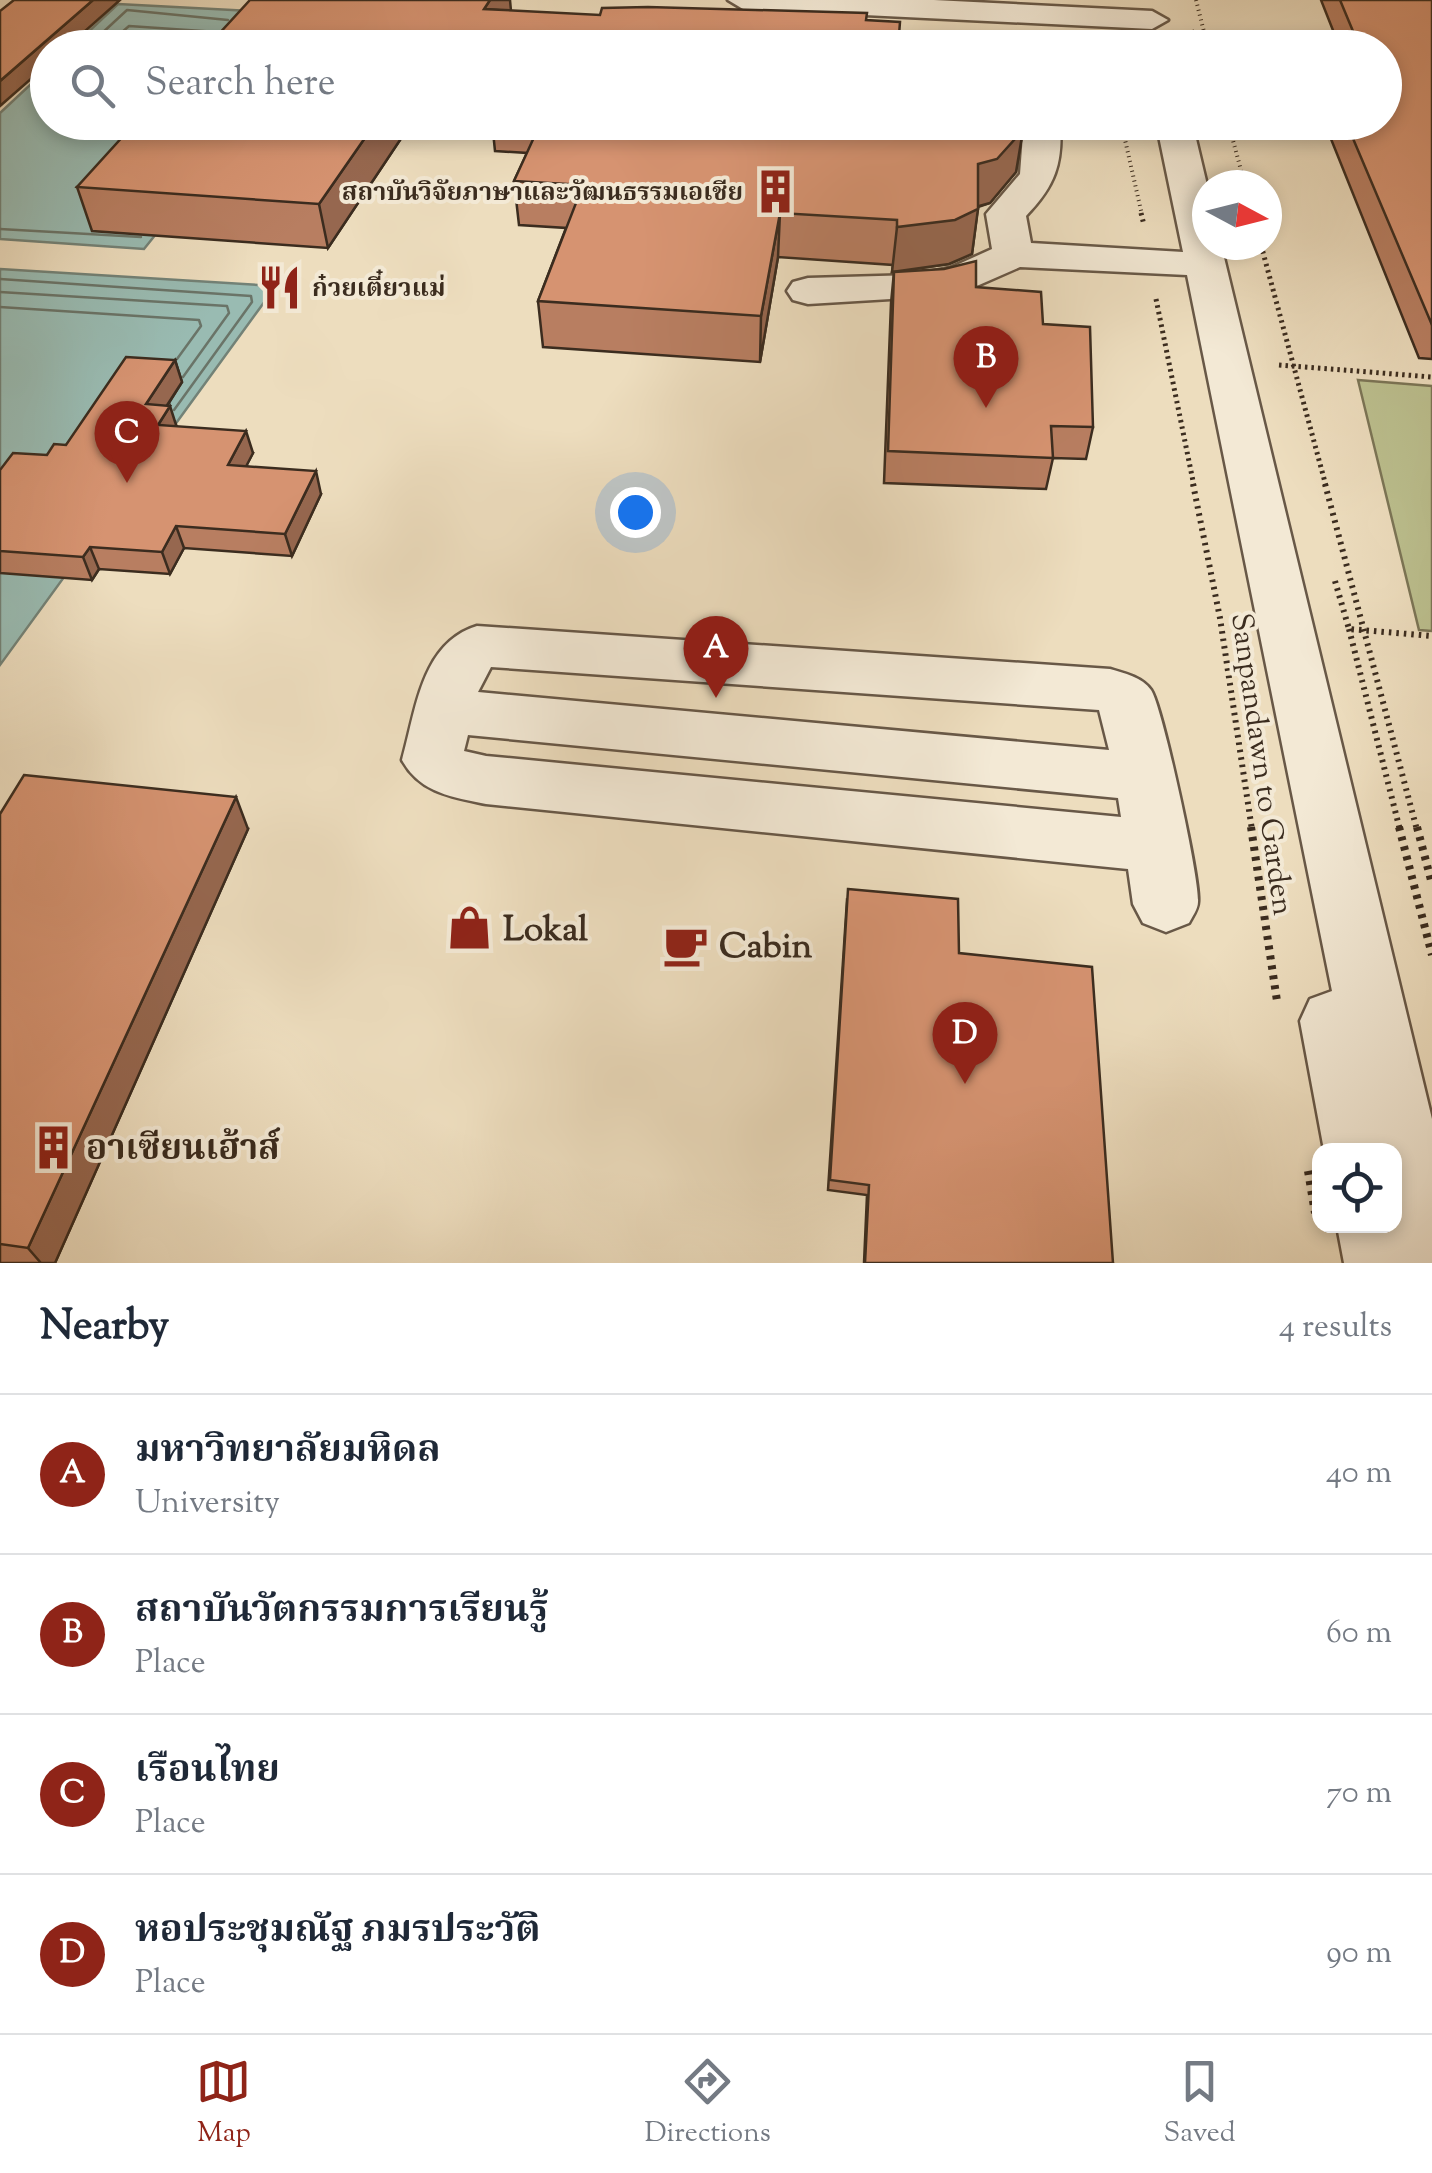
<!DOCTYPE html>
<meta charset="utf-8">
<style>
:root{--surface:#fff;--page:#f6f6f7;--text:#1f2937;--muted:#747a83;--line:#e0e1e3;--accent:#8f2418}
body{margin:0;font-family:"Sorts Mill Goudy","Noto Serif Thai",serif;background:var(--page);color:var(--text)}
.controls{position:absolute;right:30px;bottom:30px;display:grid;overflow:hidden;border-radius:20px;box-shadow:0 5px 15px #0003}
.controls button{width:90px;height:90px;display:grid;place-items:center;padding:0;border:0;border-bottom:2px solid var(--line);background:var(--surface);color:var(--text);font:50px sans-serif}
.compass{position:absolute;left:1192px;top:170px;width:90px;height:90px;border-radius:50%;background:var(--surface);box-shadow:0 5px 15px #0003;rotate:97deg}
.you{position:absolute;left:635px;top:512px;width:35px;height:35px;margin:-25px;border:8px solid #fff;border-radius:50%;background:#1a73e8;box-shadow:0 0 0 15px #1a73e833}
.badge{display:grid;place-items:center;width:65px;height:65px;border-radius:50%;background:var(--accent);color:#fff;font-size:32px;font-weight:700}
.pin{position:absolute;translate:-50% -82px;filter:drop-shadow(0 2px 5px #0008)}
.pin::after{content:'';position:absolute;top:52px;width:35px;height:30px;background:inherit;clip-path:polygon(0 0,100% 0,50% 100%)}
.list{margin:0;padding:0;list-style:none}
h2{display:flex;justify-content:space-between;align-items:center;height:130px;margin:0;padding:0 40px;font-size:42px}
h2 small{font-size:32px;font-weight:400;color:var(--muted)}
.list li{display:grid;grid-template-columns:65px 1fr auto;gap:30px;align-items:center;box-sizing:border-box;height:160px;padding:0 40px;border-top:2px solid var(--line)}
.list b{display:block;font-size:38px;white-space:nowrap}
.list p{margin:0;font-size:32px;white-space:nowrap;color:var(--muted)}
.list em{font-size:32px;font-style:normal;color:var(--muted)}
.icon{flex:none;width:55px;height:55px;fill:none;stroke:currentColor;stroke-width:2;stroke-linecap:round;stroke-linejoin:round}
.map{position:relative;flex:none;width:1432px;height:1263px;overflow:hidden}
.search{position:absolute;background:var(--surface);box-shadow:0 5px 15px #0003;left:30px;right:30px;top:30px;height:110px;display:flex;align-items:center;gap:25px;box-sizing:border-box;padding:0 35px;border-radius:55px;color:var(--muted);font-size:38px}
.sheet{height:770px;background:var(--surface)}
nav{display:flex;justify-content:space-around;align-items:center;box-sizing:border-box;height:140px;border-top:2px solid var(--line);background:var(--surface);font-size:28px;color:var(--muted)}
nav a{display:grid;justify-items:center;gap:5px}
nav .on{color:var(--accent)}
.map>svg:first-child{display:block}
</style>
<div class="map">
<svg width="1432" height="1263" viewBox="0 0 1432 1263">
<rect width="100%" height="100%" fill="#edddbe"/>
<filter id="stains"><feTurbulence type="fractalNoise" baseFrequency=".002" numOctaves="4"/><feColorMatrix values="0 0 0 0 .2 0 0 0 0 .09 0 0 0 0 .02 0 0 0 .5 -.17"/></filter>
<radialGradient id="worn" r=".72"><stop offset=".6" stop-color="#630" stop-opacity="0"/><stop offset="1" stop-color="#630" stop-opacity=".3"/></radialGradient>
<!-- green -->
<polygon fill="#bcc08f" stroke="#7c7657" stroke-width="2.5" points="1358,380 1432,386 1432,631 1419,630"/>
<!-- water -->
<g fill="#99bbb2" stroke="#738277" stroke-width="2.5">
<polygon points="118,4 331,15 305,47 71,48"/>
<polygon points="47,69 48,122 245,123 144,249 0,239 0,113"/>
<polygon points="0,269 276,286 0,665"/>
</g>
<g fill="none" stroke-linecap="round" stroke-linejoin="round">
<!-- shore -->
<g stroke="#6a7468" stroke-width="2.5">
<polyline points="86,48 127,10 228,20"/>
<polyline points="104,48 129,26 217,32"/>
<polyline points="0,229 141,237"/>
<polyline points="0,279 251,296 252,302 174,410"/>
<polyline points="0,292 227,306 229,313 183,377"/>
<polyline points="0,307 199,320 201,326 177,359"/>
</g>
<defs>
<g id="minor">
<polygon points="728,0 934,0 1152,11 1168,20 1152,29 743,9"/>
<path d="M1024,122H1060C1063,164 1055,186 1026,216L1031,243L1183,252L1156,122H1192L1207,185V245H1221L1432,1119V1263H1344L1337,1226H1394V1150H1324L1300,1021L1310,999L1332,991L1187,275L1020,267L979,285L940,296L808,304L793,300L787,291L793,282L808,278L914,275L950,268L992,249L986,214L1020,174Z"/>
<path d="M477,626L1110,669C1124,673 1142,677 1151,690C1162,706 1200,880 1198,902C1198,909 1192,917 1189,923L1166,932L1143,923L1133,904L1128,869L486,804C452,797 420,793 402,760C416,711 421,643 477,626ZM491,667L1099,710L1109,750L478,692ZM468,735L1118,798L1121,817L486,756L464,751Z"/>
</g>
</defs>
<!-- minor casing -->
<use href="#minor" stroke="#685847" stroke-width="5"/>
<!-- path-far3 -->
<g stroke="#3b2c1f" stroke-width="4" stroke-dasharray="1 4" stroke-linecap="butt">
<polyline points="1196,0 1208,48"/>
<polyline points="1192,30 1197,48"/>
<polyline points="1121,122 1142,215"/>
<polyline points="1228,122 1245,185"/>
</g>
<!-- path-far2 -->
<g stroke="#3b2c1f" stroke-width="5" stroke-dasharray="2.5 4" stroke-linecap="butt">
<polyline points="1141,213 1144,225"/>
<polyline points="1261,245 1326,486"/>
<polyline points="1156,299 1194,486"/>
<polyline points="1279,365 1432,377"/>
</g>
<!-- path-far1 -->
<g stroke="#3b2c1f" stroke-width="6" stroke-dasharray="2.5 5" stroke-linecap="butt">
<polyline points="1193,484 1220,618 1252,830"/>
<polyline points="1325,484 1417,830"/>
<polyline points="1335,581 1349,629 1432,636"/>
<polyline points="1349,629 1400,830"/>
</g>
<!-- path -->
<g stroke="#3b2c1f" stroke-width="8" stroke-dasharray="4 6" stroke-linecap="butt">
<polyline points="1251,827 1277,1001"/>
<polyline points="1399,827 1432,955"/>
<polyline points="1417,827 1432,884"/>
<polyline points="1308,1171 1315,1213"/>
</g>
<!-- minor -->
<use href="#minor" fill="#f3e9d5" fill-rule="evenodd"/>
</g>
<!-- wall -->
<g fill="#b87e61" stroke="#3b2c1f" stroke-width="2.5">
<polygon points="1321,0 1432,0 1432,359 1419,358 1325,124 1326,122 1384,122 1384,48 1340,48"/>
<polygon points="412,122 328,248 92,231 77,187"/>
<polygon points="492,122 1024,122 1016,172 990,203 978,207 972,254 949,264 892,272 893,265 778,257 760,362 543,347 538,301 566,228 519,225 514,181 527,153 495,151"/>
<polygon points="894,272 976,287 1043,324 1093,427 1086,459 1053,458 1046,489 884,483 891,303"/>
<polygon points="175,360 182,382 167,406 177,427 253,453 246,466 321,494 292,556 184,548 170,574 99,569 92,580 0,573 0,470 47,455 66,445"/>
<polygon points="0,814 248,829 55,1263 0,1263"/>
<polygon points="847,900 959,953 1113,1263 864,1263 867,1195 828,1190"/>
</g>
<!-- shaded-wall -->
<g fill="#96674f" stroke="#3b2c1f" stroke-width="2.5">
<polygon points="93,0 120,0 66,48 48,48 48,64 0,106 0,81"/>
<polygon points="490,0 510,0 511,11 484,9"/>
<polygon points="376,122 412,122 328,248 319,204"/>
<polygon points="1023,130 1016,172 990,203 972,208 978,164"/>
<polygon points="978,209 972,254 949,264 892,272 897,227"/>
<polygon points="780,213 778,257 760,362 761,316"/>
<polygon points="175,360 182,382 153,427 146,404"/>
<polygon points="170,406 177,428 158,425"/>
<polygon points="246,431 253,453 235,488 228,465"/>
<polygon points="316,471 321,494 292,556 285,534"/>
<polygon points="176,526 184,548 170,574 162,552"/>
<polygon points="90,547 99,569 92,580 83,557"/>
<polygon points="236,797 248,829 55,1263 41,1263 28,1248"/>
</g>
<!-- building -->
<g fill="#d69371" stroke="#3b2c1f" stroke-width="2.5">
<polygon points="14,0 93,0 0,81 0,11"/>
<polygon points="250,0 490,0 484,9 600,15 602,8 648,7 867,13 866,20 900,22 898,48 206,48"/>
<polygon points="1340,0 1432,0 1432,325 1346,122 1384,122 1384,48 1360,48"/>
<polygon points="136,122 376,122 319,204 77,187"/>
<polygon points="541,122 1024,122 1023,130 997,159 978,164 978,209 955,220 897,227 897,220 780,213 761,316 538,301 583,185 514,181"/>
<polygon points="976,261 976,287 1041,292 1043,324 1090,327 1093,427 1051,426 1053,458 888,451 894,272 944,269"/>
<polygon points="126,357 175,360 146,404 170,406 158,425 246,431 228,465 316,471 285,534 176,526 162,552 90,547 83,557 0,551 0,470 13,453 47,455 54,444 66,445"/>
<polygon points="24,775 236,797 28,1248 0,1244 0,814"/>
<polygon points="848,889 958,899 959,953 1092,967 1113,1263 865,1263 869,1185 830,1180"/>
</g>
<!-- icons -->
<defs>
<symbol id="building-bare" viewBox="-9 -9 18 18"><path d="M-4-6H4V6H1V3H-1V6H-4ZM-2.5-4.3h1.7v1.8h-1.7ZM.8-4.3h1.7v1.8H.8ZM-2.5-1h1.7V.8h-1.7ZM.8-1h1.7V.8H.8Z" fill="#8f2418" stroke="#f3e9d5" stroke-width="2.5" paint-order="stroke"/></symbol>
<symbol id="restaurant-bare" viewBox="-9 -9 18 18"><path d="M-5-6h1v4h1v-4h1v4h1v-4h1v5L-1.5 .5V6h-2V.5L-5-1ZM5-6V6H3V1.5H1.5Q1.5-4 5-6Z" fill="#8f2418" stroke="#f3e9d5" stroke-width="2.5" paint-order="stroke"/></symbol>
<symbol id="shop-bare" viewBox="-9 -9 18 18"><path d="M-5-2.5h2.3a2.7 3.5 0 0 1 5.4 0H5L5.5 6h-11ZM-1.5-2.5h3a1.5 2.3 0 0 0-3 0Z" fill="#8f2418" stroke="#f3e9d5" stroke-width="2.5" paint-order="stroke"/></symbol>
<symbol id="cafe-bare" viewBox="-9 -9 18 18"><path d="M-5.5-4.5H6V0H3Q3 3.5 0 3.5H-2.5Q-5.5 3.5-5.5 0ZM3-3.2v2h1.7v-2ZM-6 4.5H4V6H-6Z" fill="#8f2418" stroke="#f3e9d5" stroke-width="2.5" paint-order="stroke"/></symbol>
</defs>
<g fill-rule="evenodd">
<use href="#building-bare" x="744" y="160" width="63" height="63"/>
<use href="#restaurant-bare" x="248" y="256" width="63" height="63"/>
<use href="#shop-bare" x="438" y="896" width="63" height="63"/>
<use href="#cafe-bare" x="654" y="914" width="63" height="63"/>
<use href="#building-bare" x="22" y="1116" width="63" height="63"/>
</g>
<g text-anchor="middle" stroke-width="8" stroke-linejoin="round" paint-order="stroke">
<!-- far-poi labels -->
<g font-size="25" font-weight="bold" fill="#3b2c1f" stroke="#f3e9d5" text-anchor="end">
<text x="743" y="200">สถาบันวิจัยภาษาและวัฒนธรรมเอเชีย</text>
<text x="312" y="296" text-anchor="start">ก๋วยเตี๋ยวแม่</text>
</g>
<!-- street labels -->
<g font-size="30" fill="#3b2c1f" stroke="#f3e9d5">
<text transform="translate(1263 764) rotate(82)" y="10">Sanpandawn to Garden</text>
</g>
<!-- near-poi labels -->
<g font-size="35" font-weight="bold" fill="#3b2c1f" stroke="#f3e9d5" text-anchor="start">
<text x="503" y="940">Lokal</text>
<text x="719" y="957">Cabin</text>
<text x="86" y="1159">อาเซียนเฮ้าส์</text>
</g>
</g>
<rect width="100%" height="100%" filter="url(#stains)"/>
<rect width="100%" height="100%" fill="url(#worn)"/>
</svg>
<div class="controls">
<button><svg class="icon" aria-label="locate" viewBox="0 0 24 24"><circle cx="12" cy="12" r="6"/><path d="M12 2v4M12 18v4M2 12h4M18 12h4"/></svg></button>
</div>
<svg class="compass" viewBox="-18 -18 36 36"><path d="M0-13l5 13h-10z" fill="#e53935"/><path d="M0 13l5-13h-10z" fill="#747a83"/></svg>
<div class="you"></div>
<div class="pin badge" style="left:716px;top:698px">A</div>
<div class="pin badge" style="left:986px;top:408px">B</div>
<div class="pin badge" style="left:127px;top:483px">C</div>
<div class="pin badge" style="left:965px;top:1084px">D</div>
<div class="search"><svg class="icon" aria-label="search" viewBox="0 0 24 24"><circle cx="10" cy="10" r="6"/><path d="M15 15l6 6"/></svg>Search here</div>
</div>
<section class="sheet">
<h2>Nearby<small>4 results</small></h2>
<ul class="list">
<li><span class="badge">A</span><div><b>มหาวิทยาลัยมหิดล</b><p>University</p></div><em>40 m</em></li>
<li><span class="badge">B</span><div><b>สถาบันวัตกรรมการเรียนรู้</b><p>Place</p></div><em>60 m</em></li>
<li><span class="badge">C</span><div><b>เรือนไทย</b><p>Place</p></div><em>70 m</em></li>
<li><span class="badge">D</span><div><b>หอประชุมณัฐ ภมรประวัติ</b><p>Place</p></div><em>90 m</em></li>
</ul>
</section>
<nav>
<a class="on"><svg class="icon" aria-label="map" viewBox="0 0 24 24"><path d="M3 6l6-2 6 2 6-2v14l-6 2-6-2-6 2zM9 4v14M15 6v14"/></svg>Map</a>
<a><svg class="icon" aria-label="directions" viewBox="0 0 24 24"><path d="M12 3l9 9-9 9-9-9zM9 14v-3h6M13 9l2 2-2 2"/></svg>Directions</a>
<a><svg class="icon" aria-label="saved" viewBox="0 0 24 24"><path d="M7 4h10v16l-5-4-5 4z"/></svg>Saved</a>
</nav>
